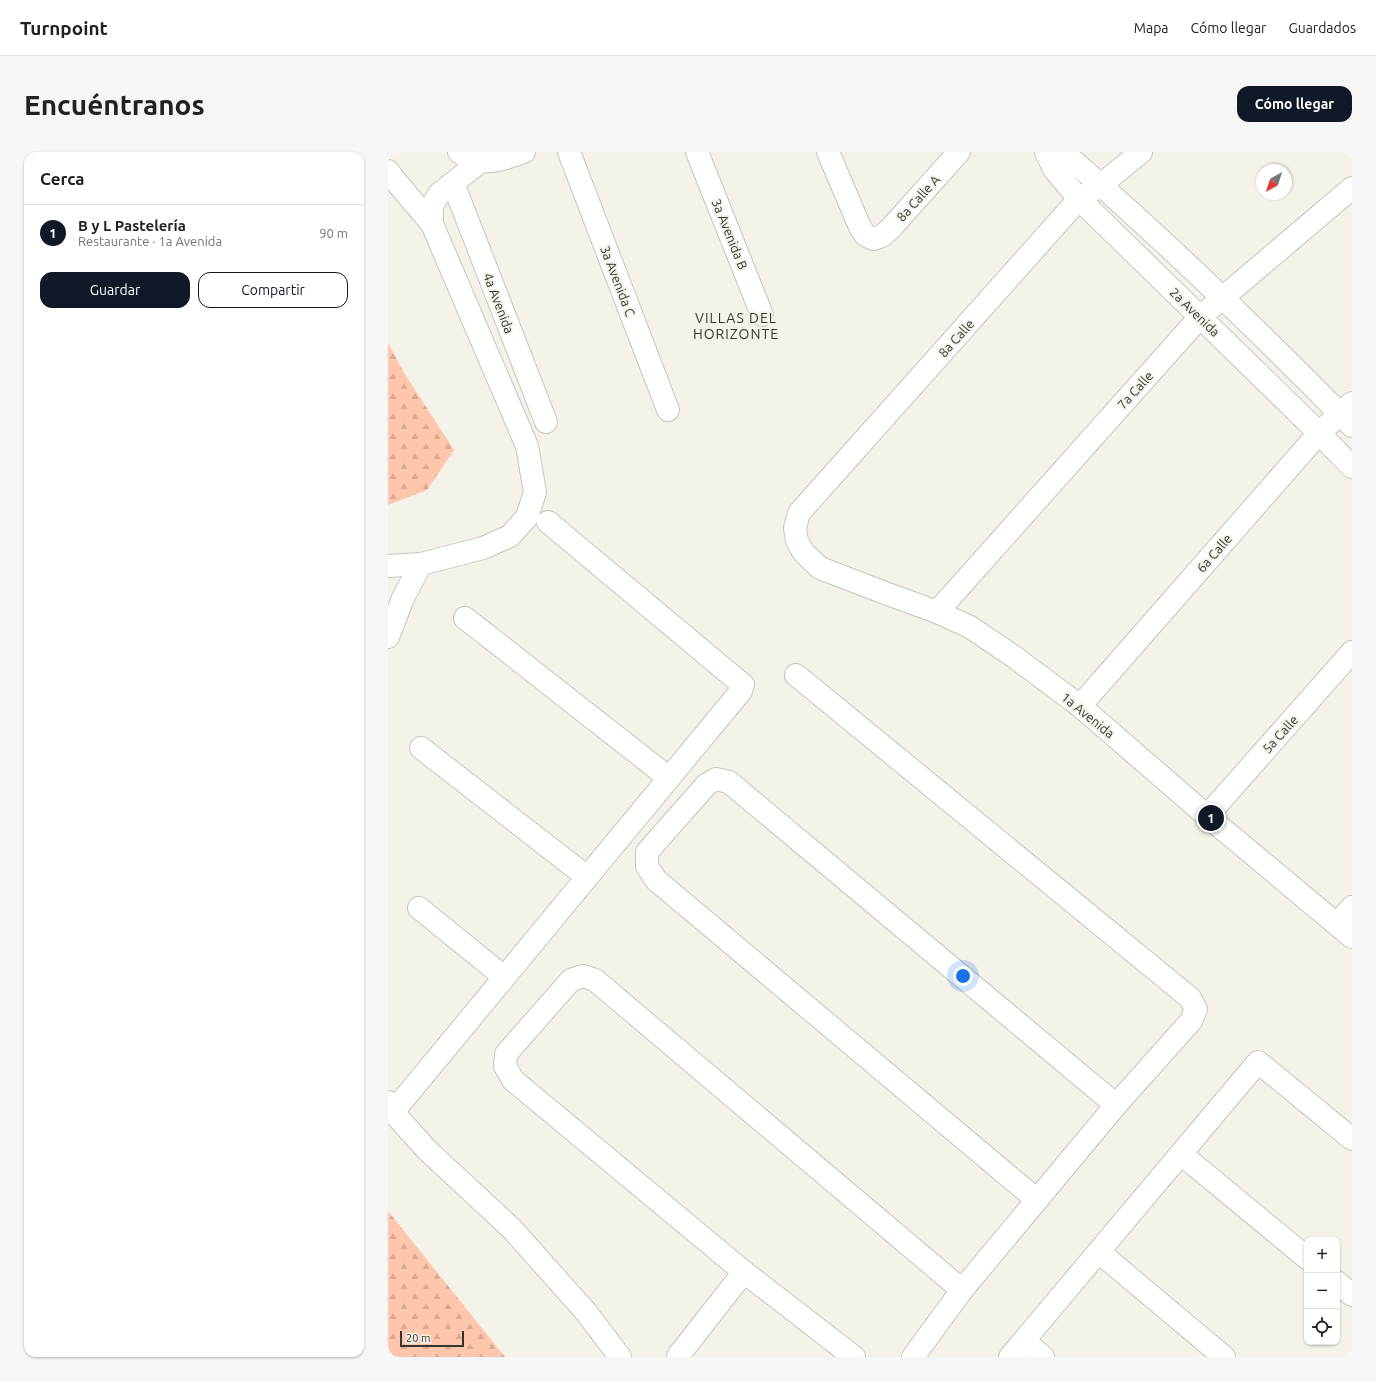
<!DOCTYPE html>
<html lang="es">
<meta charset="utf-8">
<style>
:root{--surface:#fff;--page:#f6f6f6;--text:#202124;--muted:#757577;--line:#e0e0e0;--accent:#111827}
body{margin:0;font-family:Ubuntu,sans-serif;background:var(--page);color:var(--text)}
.controls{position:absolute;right:12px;bottom:12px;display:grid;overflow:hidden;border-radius:8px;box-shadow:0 1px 3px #0004}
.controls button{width:36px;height:36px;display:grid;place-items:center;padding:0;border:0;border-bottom:1px solid var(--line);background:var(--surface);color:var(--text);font:20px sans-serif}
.compass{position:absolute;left:868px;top:12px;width:36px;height:36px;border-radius:50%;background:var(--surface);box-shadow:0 1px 3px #0004;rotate:219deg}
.scale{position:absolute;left:12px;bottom:10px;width:64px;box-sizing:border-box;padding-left:4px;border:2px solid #353431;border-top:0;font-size:11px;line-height:14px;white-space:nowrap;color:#353431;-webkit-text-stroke:3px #f5f2ea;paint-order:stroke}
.you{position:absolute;left:575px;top:824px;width:14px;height:14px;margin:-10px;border:3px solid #fff;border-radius:50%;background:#1a73e8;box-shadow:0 0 0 6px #1a73e833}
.badge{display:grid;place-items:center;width:26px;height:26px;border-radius:50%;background:var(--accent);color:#fff;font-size:13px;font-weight:700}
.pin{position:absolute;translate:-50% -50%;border:2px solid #fff;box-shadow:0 1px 4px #0006}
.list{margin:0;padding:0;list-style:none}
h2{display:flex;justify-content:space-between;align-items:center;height:52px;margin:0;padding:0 16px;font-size:17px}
h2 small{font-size:13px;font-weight:400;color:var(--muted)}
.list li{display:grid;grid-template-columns:26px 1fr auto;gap:12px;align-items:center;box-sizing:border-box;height:56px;padding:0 16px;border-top:1px solid var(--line)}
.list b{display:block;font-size:15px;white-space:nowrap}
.list p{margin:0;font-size:13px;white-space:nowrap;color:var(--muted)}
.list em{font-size:13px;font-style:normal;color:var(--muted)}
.actions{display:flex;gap:8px;padding:12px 16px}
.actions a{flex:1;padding:9px 0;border:1px solid var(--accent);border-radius:12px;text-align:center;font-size:14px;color:var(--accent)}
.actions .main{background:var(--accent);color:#fff}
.icon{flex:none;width:22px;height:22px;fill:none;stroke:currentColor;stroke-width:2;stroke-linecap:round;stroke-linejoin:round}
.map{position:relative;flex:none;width:964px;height:1205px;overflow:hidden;border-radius:12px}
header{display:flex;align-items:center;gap:24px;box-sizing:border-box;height:56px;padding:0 20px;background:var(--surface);border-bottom:1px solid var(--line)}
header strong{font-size:19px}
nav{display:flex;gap:22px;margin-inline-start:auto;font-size:14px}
.intro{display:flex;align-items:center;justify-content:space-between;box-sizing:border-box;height:96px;padding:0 24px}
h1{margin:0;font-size:28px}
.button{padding:10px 18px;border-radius:12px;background:var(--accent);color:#fff;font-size:14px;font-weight:700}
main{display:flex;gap:24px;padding:0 24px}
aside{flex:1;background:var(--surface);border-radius:12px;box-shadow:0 1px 3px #0004}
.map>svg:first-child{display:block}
</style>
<header>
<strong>Turnpoint</strong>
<nav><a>Mapa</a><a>Cómo llegar</a><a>Guardados</a></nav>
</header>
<div class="intro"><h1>Encuéntranos</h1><a class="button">Cómo llegar</a></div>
<main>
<aside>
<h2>Cerca<small></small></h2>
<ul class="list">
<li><span class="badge">1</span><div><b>B y L Pastelería</b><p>Restaurante · 1a Avenida</p></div><em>90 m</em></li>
</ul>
<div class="actions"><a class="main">Guardar</a><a>Compartir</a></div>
</aside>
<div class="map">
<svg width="964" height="1205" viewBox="0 0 964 1205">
<defs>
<pattern id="forest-firs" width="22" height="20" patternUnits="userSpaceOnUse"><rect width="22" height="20" fill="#fec6ab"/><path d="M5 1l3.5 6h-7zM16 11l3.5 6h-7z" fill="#daab94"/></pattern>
</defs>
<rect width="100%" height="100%" fill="#f5f2ea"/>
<!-- forest -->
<g fill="url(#forest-firs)">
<polygon points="0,191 18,224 66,298 39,338 0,353"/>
<polygon points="0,1059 117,1205 0,1205"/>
</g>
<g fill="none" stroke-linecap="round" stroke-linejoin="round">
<defs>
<g id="street">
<polyline points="181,0 280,258"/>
<polyline points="309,0 374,163"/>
<polyline points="440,0 472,75 477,83 485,87 494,84 502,77 571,0"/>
<polyline points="753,0 713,33 691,47 411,361 407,376 409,389 416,401 432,416 497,441 549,460 582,475 625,504 692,554 819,664 964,785"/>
<polyline points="0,19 5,26 44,72 139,294 147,340 139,365 122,384 95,396 33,412 0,414"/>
<polyline points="65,31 158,270"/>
<polyline points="44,72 44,54 51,42 93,9"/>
<polyline points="549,460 812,165 964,36"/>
<polyline points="77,466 281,626"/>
<polyline points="0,485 15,446 33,412"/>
<polyline points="408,523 802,846 808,857 803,869 728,953 574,1138 525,1205"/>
<polyline points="692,554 931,281 964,251"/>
<polyline points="33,596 199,725"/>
<polyline points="819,664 964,500"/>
<polyline points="31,756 116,825"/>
<polyline points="949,772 964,755"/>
<polyline points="0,950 5,960 39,998 124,1077 198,1160 232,1205"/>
<polyline points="5,960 353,539 355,533 160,370"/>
<polyline points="793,1002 919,1106"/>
<polyline points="649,1048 268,728 259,714 259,700 319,632 328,627 341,630 728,953"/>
<polyline points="711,1100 836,1205"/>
<polyline points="949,1130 964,1143"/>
<polyline points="636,1189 655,1205"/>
<polyline points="290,1204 356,1120"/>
<polyline points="466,1205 356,1120 125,928 117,914 118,902 183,828 195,824 207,828 574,1138"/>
<polyline points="622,1205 870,910 964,987"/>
</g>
<g id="secondary">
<path d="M71,0C92,16 114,8 136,0"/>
<polyline points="658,0 666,17 691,47 931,281 964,315"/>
<path d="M675,0C775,87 871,179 964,274"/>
</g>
</defs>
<!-- street casing -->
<use href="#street" stroke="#c7c4bc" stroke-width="24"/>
<!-- secondary casing -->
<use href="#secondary" stroke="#c7c4bc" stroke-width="24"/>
<!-- street -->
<use href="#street" stroke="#fff" stroke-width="22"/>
<!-- secondary -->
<use href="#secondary" stroke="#fff" stroke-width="22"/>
</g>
<g text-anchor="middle" stroke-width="4" stroke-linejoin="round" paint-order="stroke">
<!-- street labels -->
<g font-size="13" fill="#353431" stroke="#f5f2ea">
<text transform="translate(530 46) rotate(-48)" y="5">8a Calle A</text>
<text transform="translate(342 82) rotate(68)" y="5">3a Avenida B</text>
<text transform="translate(230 129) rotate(69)" y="5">3a Avenida C</text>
<text transform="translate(111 151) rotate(69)" y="5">4a Avenida</text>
<text transform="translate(807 160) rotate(44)" y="5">2a Avenida</text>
<text transform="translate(568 186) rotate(-48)" y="5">8a Calle</text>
<text transform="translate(747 238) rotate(-48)" y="5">7a Calle</text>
<text transform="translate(826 401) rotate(-49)" y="5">6a Calle</text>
<text transform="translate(700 563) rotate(39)" y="5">1a Avenida</text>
<text transform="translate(892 582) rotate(-48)" y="5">5a Calle</text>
</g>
<!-- neighbourhood labels -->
<g font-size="14" letter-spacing="1" fill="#353431" stroke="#f5f2ea">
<text x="348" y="171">VILLAS DEL<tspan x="348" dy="16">HORIZONTE</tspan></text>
</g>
</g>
</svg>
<div class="controls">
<button>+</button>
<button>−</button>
<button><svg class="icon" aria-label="locate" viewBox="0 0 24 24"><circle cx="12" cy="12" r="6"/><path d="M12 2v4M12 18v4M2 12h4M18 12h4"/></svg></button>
</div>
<svg class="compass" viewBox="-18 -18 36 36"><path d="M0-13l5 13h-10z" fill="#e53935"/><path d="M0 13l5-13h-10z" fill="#757577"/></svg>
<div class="scale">20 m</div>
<div class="you"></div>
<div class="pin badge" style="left:823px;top:666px">1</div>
</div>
</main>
